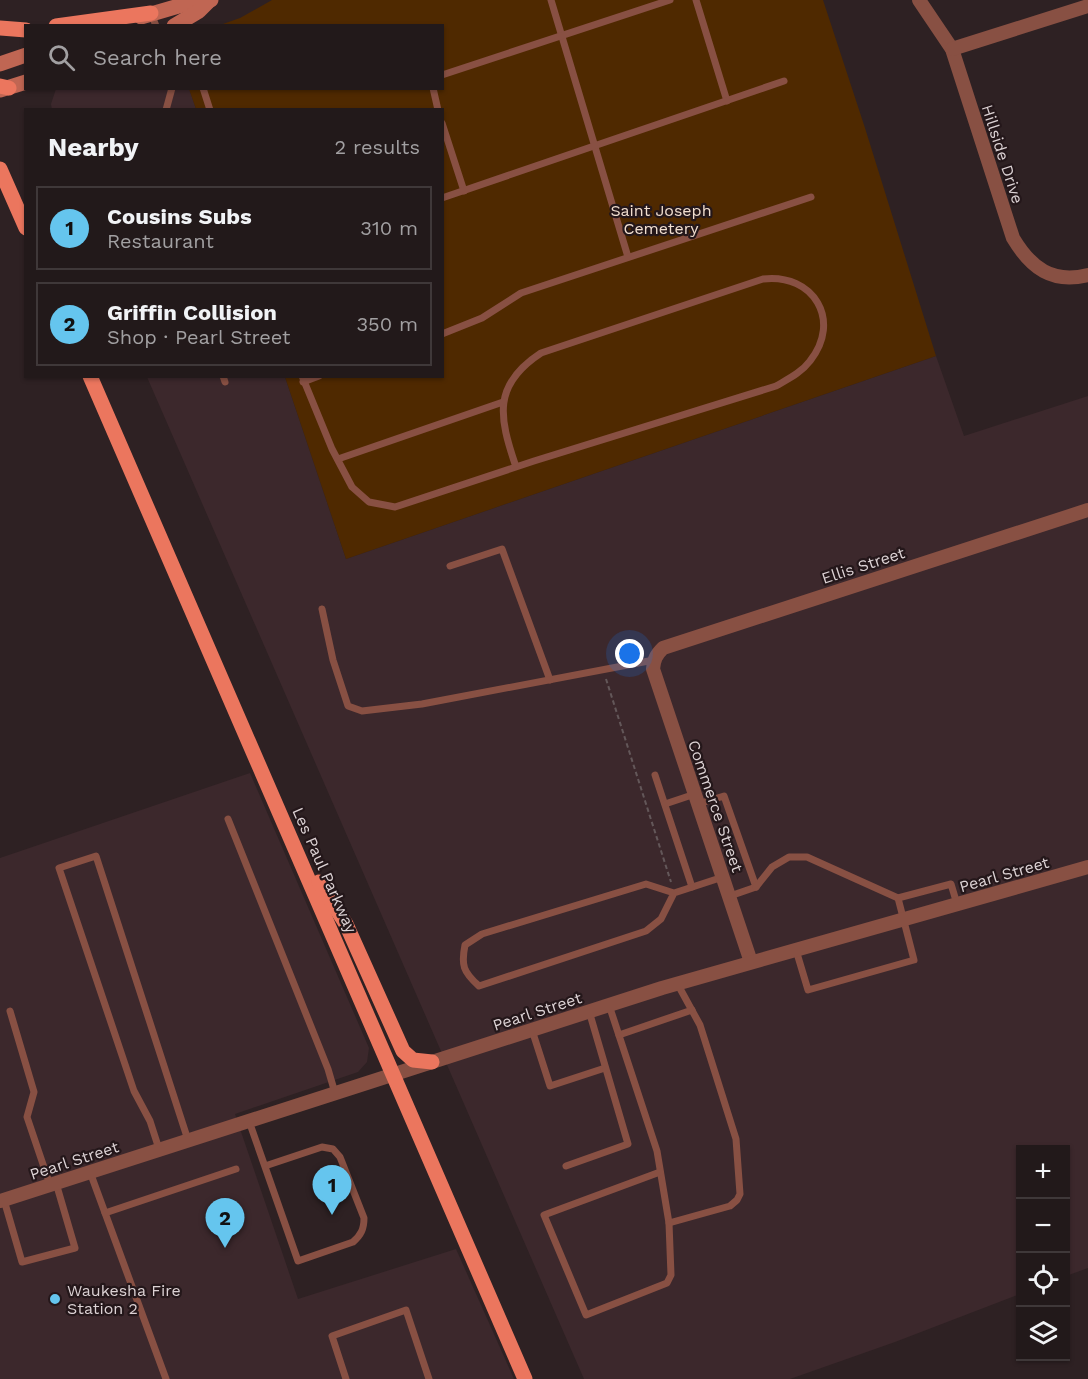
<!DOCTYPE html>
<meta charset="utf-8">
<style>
:root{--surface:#22191a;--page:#2a2223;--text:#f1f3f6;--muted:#a2a0a2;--line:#3f3839;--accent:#65c5ee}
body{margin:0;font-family:"Work Sans",sans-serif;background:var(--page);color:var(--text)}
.controls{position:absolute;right:18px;bottom:18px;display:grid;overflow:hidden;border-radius:0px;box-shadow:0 2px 4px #0004}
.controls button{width:54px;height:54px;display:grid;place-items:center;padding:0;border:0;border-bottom:2px solid var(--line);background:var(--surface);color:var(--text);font:30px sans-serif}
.you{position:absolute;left:630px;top:654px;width:21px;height:21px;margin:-15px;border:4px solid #fff;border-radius:50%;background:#1a73e8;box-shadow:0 0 0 9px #1a73e833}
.badge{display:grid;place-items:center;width:39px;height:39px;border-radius:50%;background:var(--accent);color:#111;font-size:20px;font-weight:700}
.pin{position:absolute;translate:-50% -50px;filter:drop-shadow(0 2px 3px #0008)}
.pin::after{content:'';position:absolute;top:32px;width:21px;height:18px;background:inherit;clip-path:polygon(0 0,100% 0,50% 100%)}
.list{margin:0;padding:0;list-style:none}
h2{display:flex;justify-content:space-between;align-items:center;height:78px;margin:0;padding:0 24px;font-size:26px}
h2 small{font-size:20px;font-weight:400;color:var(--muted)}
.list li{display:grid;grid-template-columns:39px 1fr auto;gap:18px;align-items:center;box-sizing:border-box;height:84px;margin:0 12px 12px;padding:0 12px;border:2px solid var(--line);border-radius:0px}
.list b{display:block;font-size:22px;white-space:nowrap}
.list p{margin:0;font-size:20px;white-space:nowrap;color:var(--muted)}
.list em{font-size:20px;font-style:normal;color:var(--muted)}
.icon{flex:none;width:33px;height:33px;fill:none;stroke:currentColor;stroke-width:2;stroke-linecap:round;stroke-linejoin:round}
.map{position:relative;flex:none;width:1088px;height:1379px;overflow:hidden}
.search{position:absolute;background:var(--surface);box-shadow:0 2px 4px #0004;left:24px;top:24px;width:420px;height:66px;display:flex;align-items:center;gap:15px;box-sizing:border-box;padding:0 21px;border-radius:0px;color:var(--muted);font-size:22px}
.panel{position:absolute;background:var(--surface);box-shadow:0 2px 4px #0004;left:24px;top:108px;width:420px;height:270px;border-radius:0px}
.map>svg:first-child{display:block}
</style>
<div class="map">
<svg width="1088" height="1379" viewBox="0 0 1088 1379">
<rect width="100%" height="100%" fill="#2e2123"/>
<!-- built -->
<g fill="#3c282c">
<polygon points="189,88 196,109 52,110 51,104 56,89"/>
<polygon points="936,356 964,436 1088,396 1088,1268 1066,1276 1066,1150 1020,1150 1020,1294 895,1342 790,1379 584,1379 147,377 285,377 346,559"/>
<polygon points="250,773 369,1048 367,1062 358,1072 235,1114 298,1299 456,1249 514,1379 0,1379 0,858"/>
</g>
<!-- green -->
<polygon fill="#4f2900" points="272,0 823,0 865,128 936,356 346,559 285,377 442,376 442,110 196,109 189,89 442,88 442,26 220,25 240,18"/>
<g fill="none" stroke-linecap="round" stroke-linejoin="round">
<!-- path -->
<polyline stroke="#635759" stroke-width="2" stroke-dasharray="4.5 3" stroke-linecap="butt" points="606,679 671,882"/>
<!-- lane -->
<g stroke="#885043" stroke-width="7">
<polyline points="551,0 628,257"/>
<polyline points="696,0 727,101"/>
<polyline points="151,13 156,26"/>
<polyline points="442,75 670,0"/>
<polyline points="203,88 210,110"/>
<polyline points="433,88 438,110"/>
<polyline points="166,110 172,88"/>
<polyline points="442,123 464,191"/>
<polyline points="442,198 784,81"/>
<polyline points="442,334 482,318 521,293 811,197"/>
<polyline points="223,376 225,382"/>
<path d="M302,376L332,449L352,487L369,502L395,507L534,461L776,386C788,379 801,373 810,361C842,321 814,273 763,279L541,353C492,385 499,417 516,467"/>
<polyline points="303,382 319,376"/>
<polyline points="338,459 503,402"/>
<polyline points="450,566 502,549 550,680"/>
<polyline points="322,609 333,660 348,706 362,711 422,704 654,660"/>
<polyline points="655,775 692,887"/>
<polyline points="665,804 695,794"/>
<polyline points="698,804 724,796 756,887 730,896"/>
<polyline points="228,819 328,1069 335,1093"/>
<polyline points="756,887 772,867 789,857 807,857 898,898"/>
<path d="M674,893L646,884L482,934L465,945C461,965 463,972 479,986L646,931L661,919L674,893L723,877"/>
<polyline points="796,950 808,990 914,960 898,898 951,884 957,904"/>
<polyline points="609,1005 657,1151 669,1223 730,1206 737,1200 740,1194 736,1139 700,1025 677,983"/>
<polyline points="10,1011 34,1092 27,1117 50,1185"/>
<polyline points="532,1030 550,1086 605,1068"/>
<polyline points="619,1035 692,1010"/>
<path d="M249,1121L298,1261L353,1242C361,1235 364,1229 364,1218L340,1157L333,1149L322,1147L265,1166"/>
<polyline points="159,1149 150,1121 134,1091 59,868 96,856 188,1140"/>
<polyline points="566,1166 628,1144 589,1011"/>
<polyline points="90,1172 166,1379"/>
<polyline points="660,1172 544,1215 586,1315 667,1283 671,1275 669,1223"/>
<polyline points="4,1200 22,1262 75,1248 56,1183"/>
<polyline points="105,1213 236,1169"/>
<polyline points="346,1379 332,1336 406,1310 429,1379"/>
</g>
<!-- street -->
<g stroke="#885043" stroke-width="14">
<path d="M919,0L952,49L1013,238C1031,268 1052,284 1088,275"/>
<polyline points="952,49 1088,6"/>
<path d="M751,962L653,669C654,659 656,655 663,648L1088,510"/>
<polyline points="0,1201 662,988 1088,867"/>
</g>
<!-- secondary -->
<g stroke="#c06653" stroke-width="15">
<polyline points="141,17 182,5 211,0"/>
<polyline points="174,26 199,11 210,0"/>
<polyline points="0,64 26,55"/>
<polyline points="0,90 26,82"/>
</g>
<!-- primary -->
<g stroke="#eb765e" stroke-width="15">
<polyline points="56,26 151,13"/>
<polyline points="0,28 26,30"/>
<polyline points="0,86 9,88"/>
<polyline points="0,169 26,228"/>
<polyline points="90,376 525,1379"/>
<polyline points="319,882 346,924 403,1051 413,1060 432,1062"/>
</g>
</g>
<!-- markers -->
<circle fill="#65c5ee" stroke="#24171a" stroke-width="2" cx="55" cy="1299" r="6"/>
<g text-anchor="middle" stroke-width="4.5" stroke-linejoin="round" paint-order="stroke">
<!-- street labels -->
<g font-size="16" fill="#dcd2d4" stroke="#24171a">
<text transform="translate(1003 154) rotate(72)" y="6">Hillside Drive</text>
<text transform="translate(863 565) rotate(-18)" y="6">Ellis Street</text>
<text transform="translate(716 806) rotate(71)" y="6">Commerce Street</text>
<text transform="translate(325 870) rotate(66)" y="6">Les Paul Parkway</text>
<text transform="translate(1004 874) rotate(-16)" y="6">Pearl Street</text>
<text transform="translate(537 1011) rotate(-18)" y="6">Pearl Street</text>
<text transform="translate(74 1160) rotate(-18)" y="6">Pearl Street</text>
</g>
<!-- park labels -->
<g font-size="16" fill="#f1decf" stroke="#24171a">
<text x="661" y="216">Saint Joseph<tspan x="661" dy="18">Cemetery</tspan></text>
</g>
<!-- poi labels -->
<g font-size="16" fill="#dcd2d4" stroke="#24171a" text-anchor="start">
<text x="67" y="1296">Waukesha Fire<tspan x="67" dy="18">Station 2</tspan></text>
</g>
</g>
</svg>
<div class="controls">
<button>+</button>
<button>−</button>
<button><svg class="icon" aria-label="locate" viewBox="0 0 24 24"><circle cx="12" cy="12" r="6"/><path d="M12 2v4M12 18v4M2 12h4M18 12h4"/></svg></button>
<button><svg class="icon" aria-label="layers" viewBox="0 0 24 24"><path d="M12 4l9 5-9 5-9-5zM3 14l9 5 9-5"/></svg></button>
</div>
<div class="you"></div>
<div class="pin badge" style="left:332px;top:1215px">1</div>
<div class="pin badge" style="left:225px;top:1248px">2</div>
<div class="search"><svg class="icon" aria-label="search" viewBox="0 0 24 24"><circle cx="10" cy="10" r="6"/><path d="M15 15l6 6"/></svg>Search here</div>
<section class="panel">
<h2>Nearby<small>2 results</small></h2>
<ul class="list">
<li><span class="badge">1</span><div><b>Cousins Subs</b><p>Restaurant</p></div><em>310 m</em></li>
<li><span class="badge">2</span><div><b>Griffin Collision</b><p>Shop · Pearl Street</p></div><em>350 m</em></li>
</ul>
</section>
</div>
